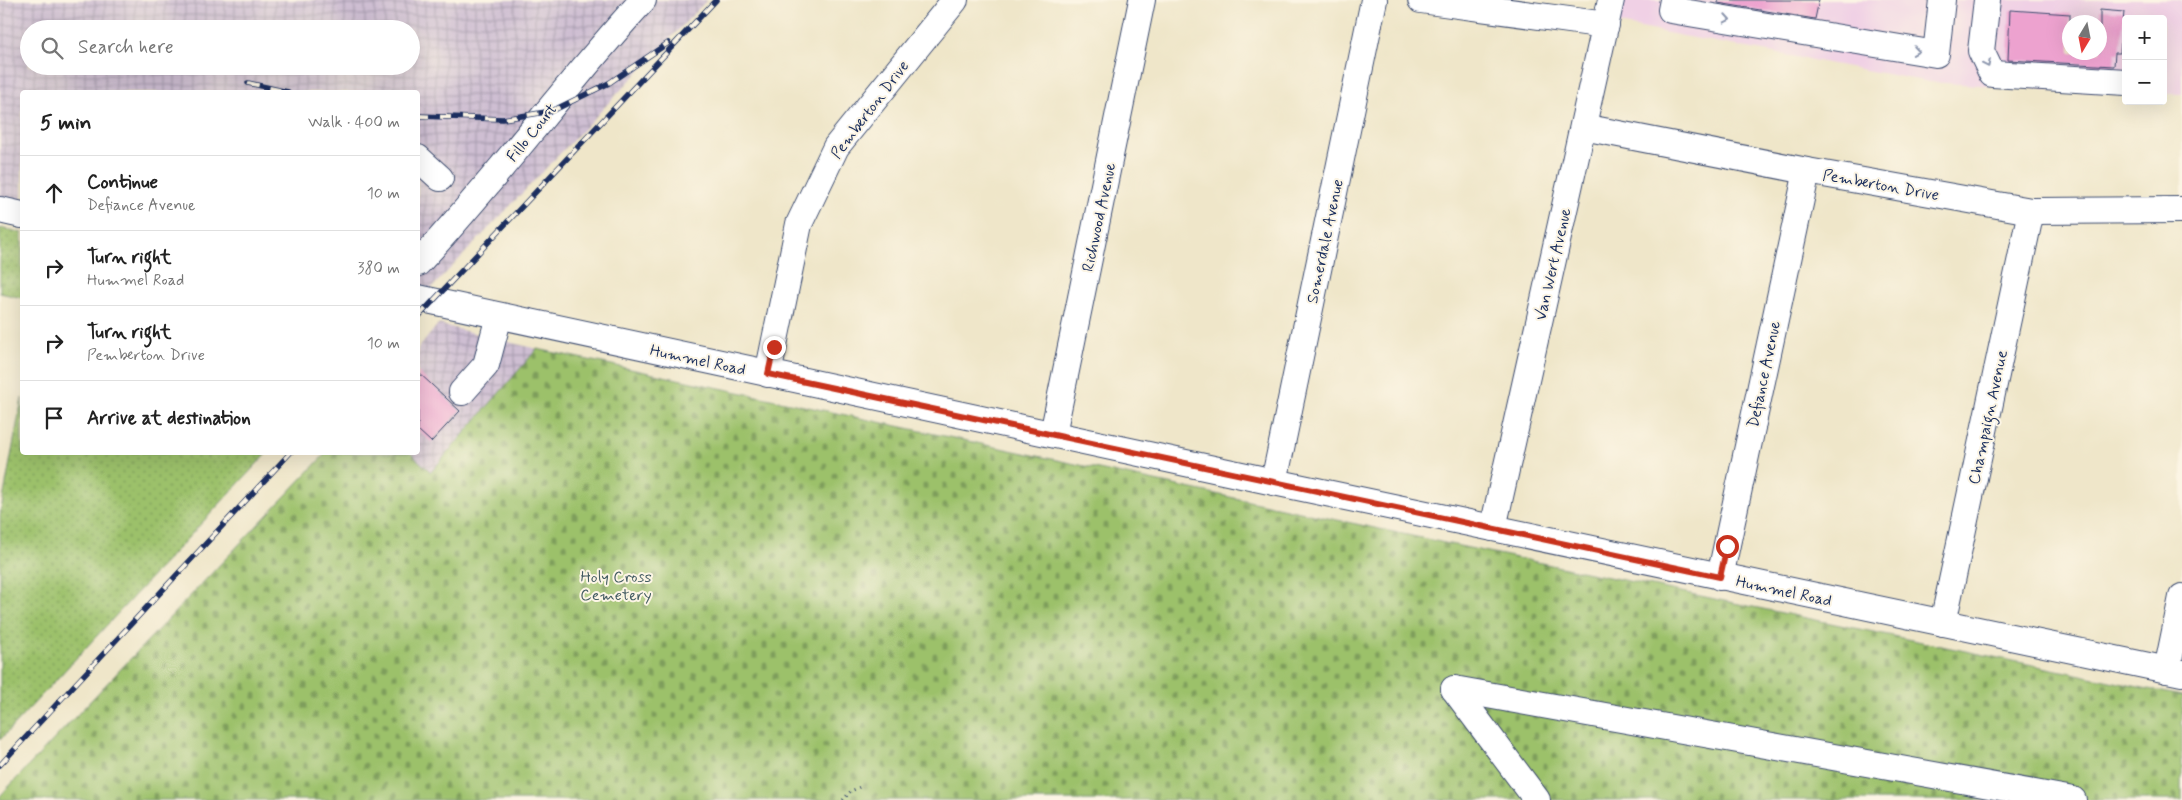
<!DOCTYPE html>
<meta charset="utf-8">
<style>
:root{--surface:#fff;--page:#f6f6f6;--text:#222;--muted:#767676;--line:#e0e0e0}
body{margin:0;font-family:Mynerve,sans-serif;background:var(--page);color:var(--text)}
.controls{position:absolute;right:15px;top:15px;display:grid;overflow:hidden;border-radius:5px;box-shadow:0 5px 20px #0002}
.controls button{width:45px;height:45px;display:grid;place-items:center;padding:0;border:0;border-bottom:1px solid var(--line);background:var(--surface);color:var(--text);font:25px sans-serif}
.compass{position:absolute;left:2062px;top:15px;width:45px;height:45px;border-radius:50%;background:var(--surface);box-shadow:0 5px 20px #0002;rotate:190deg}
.stop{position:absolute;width:15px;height:15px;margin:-11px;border:4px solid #c8321e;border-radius:50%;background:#fff}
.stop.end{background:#c8321e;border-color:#fff;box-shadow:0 1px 5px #0008}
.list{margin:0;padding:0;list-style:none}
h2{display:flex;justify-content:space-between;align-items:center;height:65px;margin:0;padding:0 20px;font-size:21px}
h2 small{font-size:16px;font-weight:400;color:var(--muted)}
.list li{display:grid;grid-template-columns:32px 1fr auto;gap:15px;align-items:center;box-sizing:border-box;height:75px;padding:0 20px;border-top:1px solid var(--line)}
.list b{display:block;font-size:19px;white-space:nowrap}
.list p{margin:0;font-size:16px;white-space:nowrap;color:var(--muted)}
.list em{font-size:16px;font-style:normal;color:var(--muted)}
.icon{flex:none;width:28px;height:28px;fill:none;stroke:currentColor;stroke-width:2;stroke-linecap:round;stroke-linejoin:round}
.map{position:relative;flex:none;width:2182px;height:800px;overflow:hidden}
.search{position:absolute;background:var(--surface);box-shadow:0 5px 20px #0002;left:20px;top:20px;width:400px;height:55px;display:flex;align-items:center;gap:12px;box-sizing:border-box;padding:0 18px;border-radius:28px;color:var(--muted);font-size:19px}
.panel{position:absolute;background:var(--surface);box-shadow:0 5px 20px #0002;left:20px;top:90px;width:400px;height:365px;border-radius:5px}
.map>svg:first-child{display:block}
</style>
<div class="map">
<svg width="2182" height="800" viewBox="0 0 2182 800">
<defs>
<pattern id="industrial-grid" width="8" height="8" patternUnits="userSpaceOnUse" patternTransform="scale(1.25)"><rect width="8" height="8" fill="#cebed2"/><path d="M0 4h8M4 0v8" fill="none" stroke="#a69bae"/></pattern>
<pattern id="grass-dots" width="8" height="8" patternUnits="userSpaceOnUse" patternTransform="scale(1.25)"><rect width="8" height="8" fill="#9cc16b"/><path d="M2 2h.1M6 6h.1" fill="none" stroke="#7e9d5b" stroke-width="1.8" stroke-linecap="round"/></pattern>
<pattern id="cemetery-stones" width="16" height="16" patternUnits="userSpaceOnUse" patternTransform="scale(1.25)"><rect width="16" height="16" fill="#9cc16b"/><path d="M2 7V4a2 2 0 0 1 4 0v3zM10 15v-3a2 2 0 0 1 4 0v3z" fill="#7e9d5b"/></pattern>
</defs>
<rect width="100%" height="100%" fill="#fcf5e5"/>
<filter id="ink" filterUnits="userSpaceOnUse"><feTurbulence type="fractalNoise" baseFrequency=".02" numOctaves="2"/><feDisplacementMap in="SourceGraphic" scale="10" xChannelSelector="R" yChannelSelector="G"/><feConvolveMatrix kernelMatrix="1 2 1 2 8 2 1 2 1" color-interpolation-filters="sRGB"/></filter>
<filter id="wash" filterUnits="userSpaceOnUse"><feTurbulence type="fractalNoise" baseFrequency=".0096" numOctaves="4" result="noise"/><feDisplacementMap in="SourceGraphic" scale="20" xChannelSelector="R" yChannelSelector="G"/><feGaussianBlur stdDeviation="1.12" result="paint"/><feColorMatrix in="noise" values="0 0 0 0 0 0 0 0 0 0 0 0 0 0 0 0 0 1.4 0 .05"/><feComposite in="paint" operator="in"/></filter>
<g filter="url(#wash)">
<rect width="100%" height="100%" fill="#efe6c9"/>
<!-- built -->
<path fill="#f0d0e5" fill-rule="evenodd" d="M1619,0H2182V94H2163V19H2126V94L1929,82L1614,23ZM2070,22H2100V52H2070Z"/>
<!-- industrial -->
<g fill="url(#industrial-grid)" fill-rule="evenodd">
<path d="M0,0H707L426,294L418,293V92H22V209L0,205ZM29,29H411V66H29Z"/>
<polygon points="438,324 537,349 431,472 410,453 418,452 418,349"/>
</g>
<!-- grass -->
<g fill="url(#grass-dots)" stroke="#5c7864">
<polygon points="0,228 22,233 22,298 0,293"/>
<polygon points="22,398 22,452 267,453 0,740 0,515"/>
</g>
<!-- cemetery -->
<polygon fill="url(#cemetery-stones)" stroke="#5c7864" points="537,349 1445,543 2182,696 2182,800 0,800 0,796 326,453 410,453 431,472"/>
<g id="blocks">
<!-- building -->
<g fill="#eda2cf">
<polygon points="1718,0 1819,0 1815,19 1718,3"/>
<polygon points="2010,10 2070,14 2070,52 2100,52 2100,10 2124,12 2120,53 2115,53 2114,66 2008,60"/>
<polygon points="418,372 460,411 431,442 418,430"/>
</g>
</g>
</g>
<g filter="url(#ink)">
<use href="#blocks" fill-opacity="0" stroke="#3b4a6e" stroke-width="1"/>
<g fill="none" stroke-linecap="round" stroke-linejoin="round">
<defs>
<g id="minor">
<polyline points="1421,0 1606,25"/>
<polyline points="1673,0 1671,10 1936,54 1942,0"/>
<polyline points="1987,0 1981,51 1992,74 2126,82"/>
<polyline points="1583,127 1807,171 2031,211 2182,210"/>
<polyline points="418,158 440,178"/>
<polyline points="0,210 22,215"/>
<path d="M418,263C497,179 565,85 643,0"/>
<polyline points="418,298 1274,482 2182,673"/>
<polyline points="768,374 799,224 836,147 955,0"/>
<polyline points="462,392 486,365 499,316"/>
<polyline points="1053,434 1142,0"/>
<polyline points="1274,482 1374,0"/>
<polyline points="1493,528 1611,0"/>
<polyline points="1720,577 1807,171"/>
<polyline points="1943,623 2031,211"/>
<polyline points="2167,670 2182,597"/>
<polyline points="1454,689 2073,800"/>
<polyline points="1454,689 1537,800"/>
</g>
</defs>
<!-- minor casing -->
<use href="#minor" stroke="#3b4a6e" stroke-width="28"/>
<!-- path -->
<polyline stroke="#3b4a6e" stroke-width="3" stroke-dasharray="1 4" stroke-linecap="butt" points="843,800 851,791 862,786"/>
<!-- minor -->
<use href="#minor" stroke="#fff" stroke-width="26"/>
<defs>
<g id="rail">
<polyline points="248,83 288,92"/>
<polyline points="418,116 503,119 552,111 609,83 668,43"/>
<polyline points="418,317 716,0"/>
<polyline points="0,765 291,452"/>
</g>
</defs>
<!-- rail casing -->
<use href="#rail" stroke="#1b2f5e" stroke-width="5.5"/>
<!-- rail -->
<use href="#rail" stroke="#fcf5e5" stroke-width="4" stroke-dasharray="11" stroke-linecap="butt"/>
</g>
<!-- one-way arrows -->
<defs><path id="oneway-chevron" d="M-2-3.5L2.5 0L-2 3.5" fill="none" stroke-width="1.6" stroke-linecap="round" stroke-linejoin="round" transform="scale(1.25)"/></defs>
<g stroke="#8d97ae">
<use href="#oneway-chevron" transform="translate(1727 19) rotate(10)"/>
<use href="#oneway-chevron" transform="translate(1916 51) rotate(9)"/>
<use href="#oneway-chevron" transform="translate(1987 64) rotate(64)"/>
</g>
</g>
<g fill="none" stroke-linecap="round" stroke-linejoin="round" filter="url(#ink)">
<!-- route -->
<polyline stroke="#c8321e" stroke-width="6" points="774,347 768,374 1720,577 1727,546"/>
</g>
<g text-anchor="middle" stroke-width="4" stroke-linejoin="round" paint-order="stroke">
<!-- street labels -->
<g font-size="16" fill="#1b2f5e" stroke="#fcf5e5">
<text transform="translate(869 109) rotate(-53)" y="6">Pemberton Drive</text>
<text transform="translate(531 132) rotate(-51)" y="6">Fillo Court</text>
<text transform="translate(1881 184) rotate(10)" y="6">Pemberton Drive</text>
<text transform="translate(1098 217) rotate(-78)" y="6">Richwood Avenue</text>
<text transform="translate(1324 241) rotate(-78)" y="6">Somerdale Avenue</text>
<text transform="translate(1552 264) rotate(-77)" y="6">Van Wert Avenue</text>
<text transform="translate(698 359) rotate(12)" y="6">Hummel Road</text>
<text transform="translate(1763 374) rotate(-78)" y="6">Defiance Avenue</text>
<text transform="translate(1987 417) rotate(-78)" y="6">Champaign Avenue</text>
<text transform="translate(1784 590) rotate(12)" y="6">Hummel Road</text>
</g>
<!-- park labels -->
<g font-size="16" fill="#425b62" stroke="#fcf5e5">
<text x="616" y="582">Holy Cross<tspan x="616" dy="18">Cemetery</tspan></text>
</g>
</g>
</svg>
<div class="controls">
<button>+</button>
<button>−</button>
</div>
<svg class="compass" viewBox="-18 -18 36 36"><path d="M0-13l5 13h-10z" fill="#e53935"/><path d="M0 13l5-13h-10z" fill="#767676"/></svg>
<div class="stop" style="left:1727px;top:546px"></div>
<div class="stop end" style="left:774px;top:347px"></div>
<div class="search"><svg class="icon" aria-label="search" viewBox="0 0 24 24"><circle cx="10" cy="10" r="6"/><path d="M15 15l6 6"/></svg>Search here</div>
<section class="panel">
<h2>5 min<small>Walk · 400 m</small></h2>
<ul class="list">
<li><svg class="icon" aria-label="ahead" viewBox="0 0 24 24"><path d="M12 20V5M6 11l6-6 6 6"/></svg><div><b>Continue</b><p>Defiance Avenue</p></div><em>10 m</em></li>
<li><svg class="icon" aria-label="right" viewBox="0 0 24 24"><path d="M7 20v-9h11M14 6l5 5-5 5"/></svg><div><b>Turn right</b><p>Hummel Road</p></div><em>380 m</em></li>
<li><svg class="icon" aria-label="right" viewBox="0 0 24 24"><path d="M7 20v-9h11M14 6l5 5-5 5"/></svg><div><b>Turn right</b><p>Pemberton Drive</p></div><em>10 m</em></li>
<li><svg class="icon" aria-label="arrive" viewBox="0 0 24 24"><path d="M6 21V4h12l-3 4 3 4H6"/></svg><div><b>Arrive at destination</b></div></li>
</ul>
</section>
</div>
